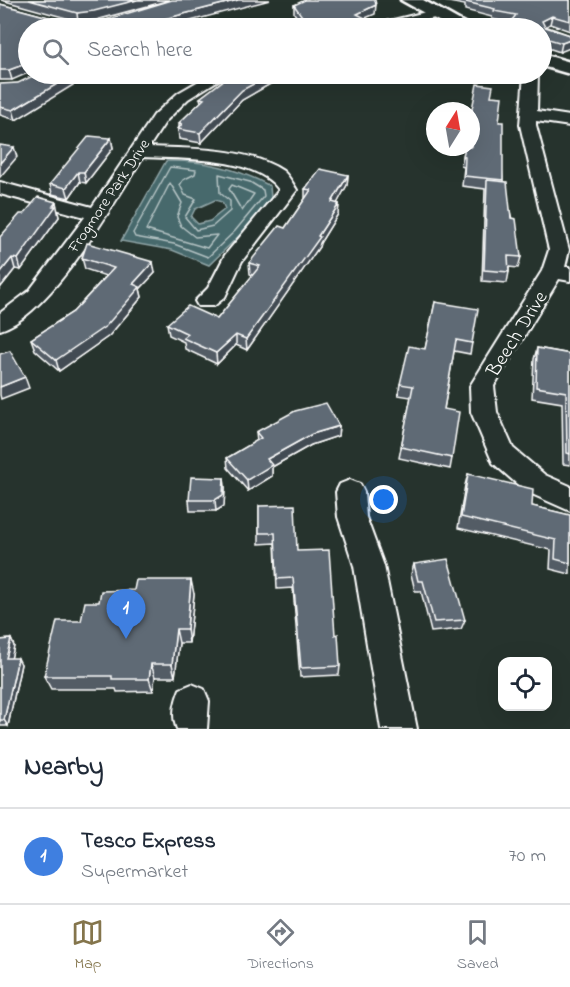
<!DOCTYPE html>
<style>
:root{--surface:#fff;--page:#f2f2f3;--text:#1f2937;--muted:#747a83;--line:#e0e1e3;--accent:#84754c}
body{margin:0;font-family:"Indie Flower",sans-serif;background:var(--page);color:var(--text)}
.controls{position:absolute;right:18px;bottom:18px;display:grid;overflow:hidden;border-radius:12px;box-shadow:0 6px 24px #0002}
.controls button{width:54px;height:54px;display:grid;place-items:center;padding:0;border:0;border-bottom:2px solid var(--line);background:var(--surface);color:var(--text);font:30px sans-serif}
.compass{position:absolute;left:426px;top:102px;width:54px;height:54px;border-radius:50%;background:var(--surface);box-shadow:0 6px 24px #0002;rotate:11deg}
.you{position:absolute;left:384px;top:500px;width:21px;height:21px;margin:-15px;border:4px solid #fff;border-radius:50%;background:#1a73e8;box-shadow:0 0 0 9px #1a73e833}
.badge{display:grid;place-items:center;width:39px;height:39px;border-radius:50%;background:var(--accent);color:#fff;font-size:20px;font-weight:700}
.pin{position:absolute;translate:-50% -50px;filter:drop-shadow(0 2px 3px #0008)}
.pin::after{content:'';position:absolute;top:32px;width:21px;height:18px;background:inherit;clip-path:polygon(0 0,100% 0,50% 100%)}
.list{margin:0;padding:0;list-style:none}
h2{display:flex;justify-content:space-between;align-items:center;height:78px;margin:0;padding:0 24px;font-size:26px}
h2 small{font-size:20px;font-weight:400;color:var(--muted)}
.list li{display:grid;grid-template-columns:39px 1fr auto;gap:18px;align-items:center;box-sizing:border-box;height:96px;padding:0 24px;border-top:2px solid var(--line)}
.list b{display:block;font-size:22px;white-space:nowrap}
.list p{margin:0;font-size:20px;white-space:nowrap;color:var(--muted)}
.list em{font-size:20px;font-style:normal;color:var(--muted)}
.icon{flex:none;width:33px;height:33px;fill:none;stroke:currentColor;stroke-width:2;stroke-linecap:round;stroke-linejoin:round}
.map{position:relative;flex:none;width:570px;height:729px;overflow:hidden}
.search{position:absolute;background:var(--surface);box-shadow:0 6px 24px #0002;left:18px;right:18px;top:18px;height:66px;display:flex;align-items:center;gap:15px;box-sizing:border-box;padding:0 21px;border-radius:33px;color:var(--muted);font-size:22px}
.sheet{height:174px;background:var(--surface)}
nav{display:flex;justify-content:space-around;align-items:center;box-sizing:border-box;height:84px;border-top:2px solid var(--line);background:var(--surface);font-size:16px;color:var(--muted)}
nav a{display:grid;justify-items:center;gap:3px}
nav .on{color:var(--accent)}
.map>svg:first-child{display:block}
</style>
<div class="map">
<svg width="570" height="729" viewBox="0 0 570 729">
<rect width="100%" height="100%" fill="#26332d"/>
<filter id="ink" filterUnits="userSpaceOnUse"><feTurbulence type="fractalNoise" baseFrequency=".0167" numOctaves="2"/><feDisplacementMap in="SourceGraphic" scale="12" xChannelSelector="R" yChannelSelector="G"/><feConvolveMatrix kernelMatrix="1 2 1 2 8 2 1 2 1" color-interpolation-filters="sRGB"/></filter>
<g filter="url(#ink)">
<!-- water -->
<path fill="#46696c" stroke="#90a5a7" stroke-width="1.5" fill-rule="evenodd" d="M166,161C202,160 239,169 270,186L271,198L239,236L209,265L172,250L121,241ZM215,200L222,202L225,209L210,221L198,224L191,217L195,209Z"/>
<g fill="none" stroke-linecap="round" stroke-linejoin="round">
<!-- shore -->
<g stroke="#b5c3c4" stroke-width="1.5">
<polygon points="170,167 196,170 195,174 183,180 180,185 185,195 196,199 185,217 196,230 213,226 230,211 230,201 220,193 219,174 250,182 263,190 264,196 235,231 208,257 174,244 135,237 133,233"/>
<polygon points="170,183 182,203 177,217 181,226 195,237 217,235 207,248 146,230"/>
<polygon points="232,185 254,194 242,211 229,189"/>
</g>
<defs>
<g id="street">
<polygon points="434,10 439,11 439,17 392,28 371,28 373,25"/>
<path d="M211,74H228L188,99L166,121L149,147C191,149 247,147 283,171C289,176 293,184 297,190L242,261L225,297L214,306H198L195,301L208,288L225,255L279,190C256,156 180,159 143,157C114,203 50,316 0,330V313L29,291L85,217L0,194V182L92,207L154,115L178,93Z"/>
<polygon points="524,74 538,74 537,111 570,116 570,126 536,121 536,125 569,250 565,267 570,267 570,281 559,279 494,386 497,412 513,448 545,475 570,486 570,511 525,491 493,463 471,412 470,386 542,271 549,250 520,125"/>
<polygon points="350,480 360,484 364,492 366,517 384,566 417,729 381,729 354,566 338,517 336,492 340,484"/>
<path d="M192,684L204,689L209,701L207,729H177C171,716 175,701 180,689Z"/>
</g>
<g id="secondary">
<polygon points="401,0 423,0 473,28 451,28"/>
<polygon points="542,54 570,62 570,74 542,66"/>
</g>
</defs>
<!-- street casing -->
<use href="#street" stroke="#fff" stroke-width="4"/>
<!-- secondary casing -->
<use href="#secondary" stroke="#fff" stroke-width="5"/>
<!-- street -->
<use href="#street" fill="#26332d" fill-rule="evenodd"/>
<!-- secondary -->
<use href="#secondary" fill="#26332d" fill-rule="evenodd"/>
</g>
<!-- wall -->
<g fill="#525c65" stroke="#fff" stroke-width="1.5">
<polygon points="1,0 170,0 96,20 28,28 12,80 0,80 0,4 63,21 77,21"/>
<polygon points="438,0 570,0 570,31 550,24 545,26 570,35 560,52 542,46 542,28 508,28 510,23 492,19 492,17 465,10 465,5"/>
<polygon points="294,5 375,14 300,22 294,13"/>
<polygon points="232,74 302,74 291,77 286,75 242,100 201,143 179,139 178,129 179,127 179,123 201,102 200,98"/>
<polygon points="18,83 16,120 0,115 0,85"/>
<polygon points="491,96 499,122 503,182 521,257 518,268 509,267 509,272 507,283 482,281 485,189 462,186 464,167 461,166 465,147"/>
<polygon points="111,138 113,148 86,183 80,182 69,198 52,194 50,184"/>
<polygon points="348,175 347,185 337,203 339,204 338,214 320,243 319,247 247,350 236,345 217,364 185,349 184,342 169,335 167,324 217,319 253,275 250,274 249,263 285,228 305,199 305,189"/>
<polygon points="59,212 58,213 59,217 21,270 15,269 0,288 0,237 24,214"/>
<polygon points="82,258 155,273 140,289 142,297 109,336 59,371 35,350 31,339 73,312 106,276 85,269"/>
<polygon points="435,302 472,343 470,354 454,351 444,409 452,458 450,469 399,458 411,397 398,395 400,384 425,349"/>
<polygon points="537,348 570,354 570,465 563,464 562,403 532,398 534,359"/>
<polygon points="339,426 338,436 311,445 272,467 272,476 248,491 228,468 227,458 257,441 256,432"/>
<polygon points="468,474 532,506 570,515 570,574 550,569 551,550 458,528 465,485"/>
<polygon points="224,478 225,488 224,506 216,511 190,511 189,500"/>
<polygon points="259,506 297,551 335,635 340,666 339,675 300,677 293,588 277,589 275,543 259,544"/>
<polygon points="414,564 465,620 461,629 431,632 421,591 415,591 411,574"/>
<polygon points="194,594 189,643 179,643 175,677 155,677 153,691 117,692 116,689 51,689 44,676 99,602"/>
<polygon points="11,639 14,646 11,658 21,664 8,726 0,726 0,640"/>
</g>
<!-- shaded-wall -->
<g fill="#424b52" stroke="#fff" stroke-width="1.5">
<polygon points="137,0 170,0 96,20 78,22 77,13"/>
<polygon points="238,0 270,0 164,28 129,28"/>
<polygon points="376,5 375,14 356,22 357,14"/>
<polygon points="552,16 550,24 542,29 542,21"/>
<polygon points="570,40 570,48 560,52 562,43"/>
<polygon points="28,63 28,73 12,80 9,70"/>
<polygon points="74,74 91,74 16,120 13,110"/>
<polygon points="272,74 286,74 286,75 242,100 201,143 200,133 242,90"/>
<polygon points="291,74 302,74 291,77"/>
<polygon points="111,138 113,148 86,183 84,172"/>
<polygon points="14,147 17,157 0,177 0,163"/>
<polygon points="78,172 80,182 69,198 66,188"/>
<polygon points="348,175 347,185 332,213 332,202"/>
<polygon points="56,202 59,217 21,270 18,259"/>
<polygon points="339,204 338,214 320,243 319,247 247,350 246,339 318,236"/>
<polygon points="12,258 15,269 0,288 0,273"/>
<polygon points="153,262 155,273 140,289 142,297 109,336 59,371 56,360 133,284"/>
<polygon points="236,335 236,345 217,364 216,353"/>
<polygon points="25,377 29,388 1,399 0,395 0,387"/>
<polygon points="339,426 338,436 311,445 272,467 272,476 248,491 247,480 267,459 312,434"/>
<polygon points="224,478 225,488 224,506 216,511 215,500"/>
<polygon points="191,580 194,594 189,643 187,629"/>
<polygon points="176,629 179,643 175,677 172,664"/>
<polygon points="11,639 14,646 10,664 6,658"/>
<polygon points="18,658 21,664 8,726 4,720"/>
<polygon points="151,664 155,677 153,691 149,679"/>
</g>
<!-- building -->
<g fill="#5f6b75" stroke="#fff" stroke-width="1.5">
<polygon points="29,0 137,0 94,11 77,13"/>
<polygon points="172,0 238,0 129,28 28,28 28,63 9,70 0,70 0,4 63,21 102,21"/>
<polygon points="305,0 375,0 376,5 357,14 385,28 291,28 304,19 294,5"/>
<polygon points="468,0 570,0 570,21 552,16 542,21 545,27 570,35 570,40 562,43 542,37 542,28 520,28 509,24 516,15 494,11 495,9 466,2"/>
<polygon points="37,74 74,74 13,110 0,107 0,84 18,83"/>
<polygon points="232,74 272,74 242,90 200,133 178,129 182,124 179,123 204,99 200,98"/>
<polygon points="477,84 493,86 491,96 502,97 499,122 503,122 503,180 464,176 465,157 463,156 465,147 471,147 471,114"/>
<polygon points="89,136 111,138 84,172 78,172 66,188 50,184"/>
<polygon points="0,145 14,147 0,163"/>
<polygon points="320,169 348,175 332,202 339,204 318,236 320,237 246,339 236,335 216,353 183,338 188,334 167,324 188,306 217,319 260,266 249,263 279,226 285,228 311,190 305,189"/>
<polygon points="487,180 507,182 511,218 516,219 521,257 508,256 509,272 484,270"/>
<polygon points="38,197 56,202 53,206 56,206 18,259 12,258 0,273 0,237 20,214 24,214"/>
<polygon points="87,243 153,262 133,284 140,287 106,326 56,360 31,339 73,312 114,268 82,258"/>
<polygon points="435,302 478,309 472,343 456,340 444,409 459,412 452,458 401,447 413,386 400,384 409,346 425,349"/>
<polygon points="537,348 570,354 570,454 567,453 566,392 536,387"/>
<polygon points="10,351 25,377 0,387 0,354"/>
<polygon points="326,403 339,426 312,434 267,459 272,465 247,480 227,458 261,438 256,432 295,411"/>
<polygon points="468,474 533,489 532,506 570,515 570,563 555,559 556,540 461,517"/>
<polygon points="191,477 224,478 223,495 215,500 189,500"/>
<polygon points="295,505 297,551 329,550 335,635 338,634 340,666 301,668 293,578 277,579 275,533 259,533 259,506"/>
<polygon points="448,559 465,620 434,622 423,581 418,581 414,564"/>
<polygon points="136,580 191,580 187,629 176,629 172,664 151,664 149,679 112,679 112,676 44,676 57,621 81,621 85,602 99,602 101,591 134,590"/>
<polygon points="11,639 6,658 18,658 4,720 0,720 0,640"/>
</g>
</g>
<g text-anchor="middle" stroke-width="6" stroke-linejoin="round" paint-order="stroke">
<!-- far-street labels -->
<g font-size="16" fill="#fff" stroke="#26332d">
<text transform="translate(108 195) rotate(-56)" y="6">Frogmore Park Drive</text>
</g>
<!-- street labels -->
<g font-size="20" fill="#fff" stroke="#26332d">
<text transform="translate(516 333) rotate(-58)" y="7">Beech Drive</text>
</g>
</g>
</svg>
<div class="controls">
<button><svg class="icon" aria-label="locate" viewBox="0 0 24 24"><circle cx="12" cy="12" r="6"/><path d="M12 2v4M12 18v4M2 12h4M18 12h4"/></svg></button>
</div>
<svg class="compass" viewBox="-18 -18 36 36"><path d="M0-13l5 13h-10z" fill="#e53935"/><path d="M0 13l5-13h-10z" fill="#747a83"/></svg>
<div class="you"></div>
<div class="pin badge" style="left:126px;top:639px;background:#3f7fe0">1</div>
<div class="search"><svg class="icon" aria-label="search" viewBox="0 0 24 24"><circle cx="10" cy="10" r="6"/><path d="M15 15l6 6"/></svg>Search here</div>
</div>
<section class="sheet">
<h2>Nearby<small></small></h2>
<ul class="list">
<li><span class="badge" style="background:#3f7fe0">1</span><div><b>Tesco Express</b><p>Supermarket</p></div><em>70 m</em></li>
</ul>
</section>
<nav>
<a class="on"><svg class="icon" aria-label="map" viewBox="0 0 24 24"><path d="M3 6l6-2 6 2 6-2v14l-6 2-6-2-6 2zM9 4v14M15 6v14"/></svg>Map</a>
<a><svg class="icon" aria-label="directions" viewBox="0 0 24 24"><path d="M12 3l9 9-9 9-9-9zM9 14v-3h6M13 9l2 2-2 2"/></svg>Directions</a>
<a><svg class="icon" aria-label="saved" viewBox="0 0 24 24"><path d="M7 4h10v16l-5-4-5 4z"/></svg>Saved</a>
</nav>
